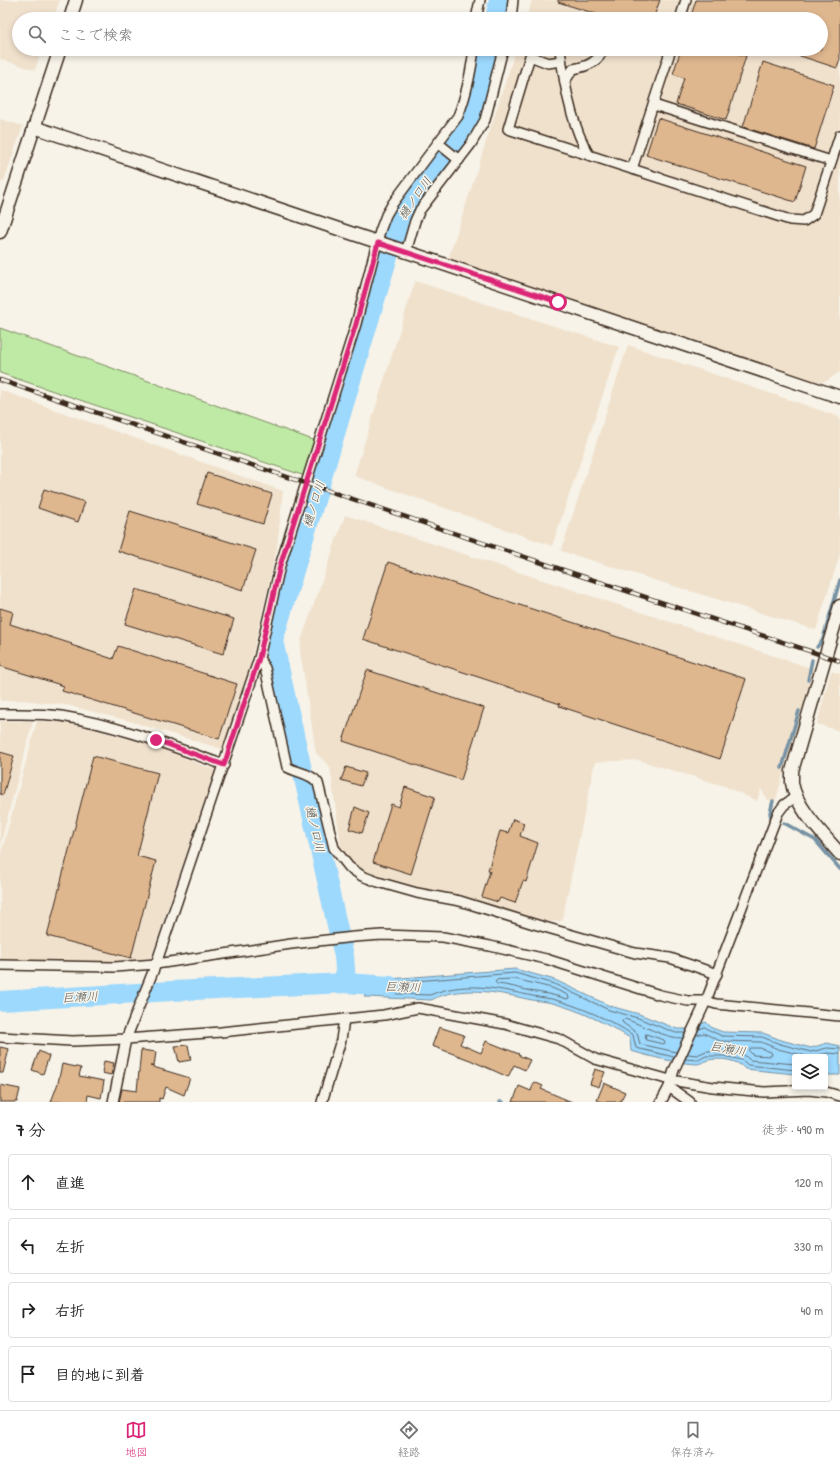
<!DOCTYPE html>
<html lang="ja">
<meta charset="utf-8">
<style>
:root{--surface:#fff;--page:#f2f2f2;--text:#222;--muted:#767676;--line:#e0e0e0;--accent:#db2777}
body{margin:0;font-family:"Patrick Hand","Klee One",sans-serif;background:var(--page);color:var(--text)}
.controls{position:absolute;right:12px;bottom:12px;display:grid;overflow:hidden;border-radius:4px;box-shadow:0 2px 6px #0003}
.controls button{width:36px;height:36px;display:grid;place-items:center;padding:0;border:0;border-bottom:1px solid var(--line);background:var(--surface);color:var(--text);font:20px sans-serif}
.stop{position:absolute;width:12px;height:12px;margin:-9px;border:3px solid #db2777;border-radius:50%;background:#fff}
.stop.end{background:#db2777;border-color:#fff;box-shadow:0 1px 4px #0008}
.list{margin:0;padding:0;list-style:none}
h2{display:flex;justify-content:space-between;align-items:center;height:52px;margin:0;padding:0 16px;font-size:17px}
h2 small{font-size:13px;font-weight:400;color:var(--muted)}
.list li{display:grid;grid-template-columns:26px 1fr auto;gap:12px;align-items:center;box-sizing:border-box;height:56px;margin:0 8px 8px;padding:0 8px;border:1px solid var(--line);border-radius:4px}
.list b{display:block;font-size:15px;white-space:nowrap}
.list em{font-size:13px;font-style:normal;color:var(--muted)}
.icon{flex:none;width:22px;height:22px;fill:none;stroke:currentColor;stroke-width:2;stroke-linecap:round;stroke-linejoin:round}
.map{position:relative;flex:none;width:840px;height:1102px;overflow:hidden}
.search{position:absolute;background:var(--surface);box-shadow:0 2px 6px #0003;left:12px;right:12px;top:12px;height:44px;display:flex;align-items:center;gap:10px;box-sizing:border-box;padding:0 14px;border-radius:22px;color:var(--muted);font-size:15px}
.sheet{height:308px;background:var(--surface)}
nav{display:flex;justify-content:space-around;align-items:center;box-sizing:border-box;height:56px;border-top:1px solid var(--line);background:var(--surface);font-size:11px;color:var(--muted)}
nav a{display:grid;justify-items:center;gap:2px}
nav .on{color:var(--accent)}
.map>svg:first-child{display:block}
</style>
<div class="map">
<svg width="840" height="1102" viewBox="0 0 840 1102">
<rect width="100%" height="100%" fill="#f7f3e8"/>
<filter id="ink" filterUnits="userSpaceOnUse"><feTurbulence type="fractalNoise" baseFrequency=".025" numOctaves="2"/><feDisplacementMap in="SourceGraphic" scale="8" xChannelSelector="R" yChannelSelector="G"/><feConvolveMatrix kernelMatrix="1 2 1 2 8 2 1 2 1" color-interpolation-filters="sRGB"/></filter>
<g filter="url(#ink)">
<!-- built -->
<g fill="#f0e1cd">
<polygon points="0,0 60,0 53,19 19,19 19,49 42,49 35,70 0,59"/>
<polygon points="532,0 840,0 840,373 838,373 827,381 815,382 448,260 516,49 821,49 821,19 526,19"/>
<polygon points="0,119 23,126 4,181 0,183"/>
<polygon points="415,281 619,347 552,546 354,476"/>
<polygon points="628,345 840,417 840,554 816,630 561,551"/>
<polygon points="0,390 283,491 277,548 253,653 225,750 129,721 66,705 22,700 0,701"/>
<polygon points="345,515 814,669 775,802 768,800 761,789 757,801 724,786 638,760 595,762 562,921 544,922 462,897 425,891 378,877 352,864 341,847 330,767 316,753 300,651 301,641"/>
<polygon points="831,671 840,674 840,731 817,724"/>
<polygon points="0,721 33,721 0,846"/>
<polygon points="37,721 61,722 97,730 155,746 215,770 151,958 112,961 0,960 0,857"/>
</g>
<!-- green -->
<polygon fill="#bfeaa6" stroke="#7d8a62" points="0,328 316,441 305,476 0,373"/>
<!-- water -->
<path fill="#9dd8fd" stroke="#7692a4" d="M515,969L555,980L610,1006L639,1014L677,1029H686L706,1022L712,1028L723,1032L763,1033L781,1040L811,1048L827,1043L840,1046V1075H825V1057H795V1074L745,1069C737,1059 720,1058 708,1060C704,1061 701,1064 697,1064C675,1063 652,1057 631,1051L630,1038C606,1023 579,1010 552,1003C544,1001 535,1001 527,999C496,992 461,985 431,1000L365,997L361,975L389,979Z"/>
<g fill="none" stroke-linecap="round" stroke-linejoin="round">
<!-- shore -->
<g stroke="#627077" stroke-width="1">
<path d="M515,979L552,988L568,995L569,998L567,999C555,995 543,993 530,991C519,988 508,985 497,984L495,982L497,980Z"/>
<polyline points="699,1029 705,1027 711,1031 722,1036 762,1037 780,1044 811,1052 827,1048 840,1049"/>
<polygon points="646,1034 664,1040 665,1043 663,1044 646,1040"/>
<polyline points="696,1035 704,1033 720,1041 761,1042 778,1049 810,1057 828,1053 840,1054"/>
<polygon points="751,1048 760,1048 771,1052 772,1055 770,1056 753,1055 749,1051"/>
<path d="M676,1052L640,1044L637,1033L623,1023L622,1020L625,1019C641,1024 666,1039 683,1038"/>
<polyline points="688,1054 697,1055 706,1051 724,1051 744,1055 750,1060 795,1064"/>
<path d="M674,1057L636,1048L633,1035C611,1020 579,1006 552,999C545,998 536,997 528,995C495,988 463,981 430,995L370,993L368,992L366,981L368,980L389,983L515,973L554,984L609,1010L638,1018L676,1033H685"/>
<polyline points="685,1059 698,1060 706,1056 724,1056 742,1060 748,1065 795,1070"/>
</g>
<!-- stream -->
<g stroke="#7692a4" stroke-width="3.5">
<polyline points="817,647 823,639 840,580"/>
<polyline points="808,680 812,660"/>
<polyline points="782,768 799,711"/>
<polyline points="771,817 770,813 773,801"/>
<polyline points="784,823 815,840 840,869"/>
<polyline points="500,1102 503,1102"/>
</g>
<!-- river -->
<g stroke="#9dd8fd" stroke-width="20">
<polyline points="495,19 499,0"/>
<polyline points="346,983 344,956 273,641 398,223 409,203 467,131 475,110 489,49"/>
<polyline points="0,1001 172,991 346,983 390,986"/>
</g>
</g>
<!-- building -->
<g fill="#dfb78f" stroke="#3b2a1e">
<polygon points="558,0 660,0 653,19 612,19 558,2"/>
<polygon points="696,0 840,0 840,60 837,68 785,51 785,49 821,49 821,19 690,19"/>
<polygon points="681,49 722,49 746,56 726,120 676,104 684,78 673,74"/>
<polygon points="763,62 834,85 814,149 743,127"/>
<polygon points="658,118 806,166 795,202 646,155"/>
<polygon points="207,473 272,494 263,524 197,504"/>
<polygon points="44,489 85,502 78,522 38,508"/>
<polygon points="130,511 256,550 243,590 118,551"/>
<polygon points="388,562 746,679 720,759 559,706 560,704 363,639"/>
<polygon points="136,589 234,619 223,654 125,624"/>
<polygon points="0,608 13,612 10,624 72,644 71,645 113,659 118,646 237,684 219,739 62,691 64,686 0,666"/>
<polygon points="367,670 484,708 461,780 343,741"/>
<polygon points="0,752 14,756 3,795 0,794"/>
<polygon points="93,756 158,773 137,856 156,861 131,958 47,936"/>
<polygon points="346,767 366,773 361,786 341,780"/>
<polygon points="405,787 435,797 411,874 373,862 391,804 399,807"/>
<polygon points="355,807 369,813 362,833 349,829"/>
<polygon points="513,819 524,823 520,836 538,843 526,882 523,881 515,903 500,898 498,902 482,897 490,871 488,870 500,831 508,833"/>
<polygon points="439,1027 464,1035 460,1044 481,1053 486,1041 519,1054 518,1055 530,1060 525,1070 514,1065 508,1077 470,1060 432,1046"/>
<polygon points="188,1045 191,1060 179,1062 175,1046"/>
<polygon points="0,1047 9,1049 3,1073 0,1073"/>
<polygon points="141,1050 156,1052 154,1066 150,1066 190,1078 184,1095 166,1087 162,1099 159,1098 159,1102 119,1102 122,1089 137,1091"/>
<polygon points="39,1051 49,1056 43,1074 32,1070"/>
<polygon points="104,1061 114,1063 111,1075 102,1073"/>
<polygon points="62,1064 81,1068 79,1076 104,1081 101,1098 88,1095 87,1102 51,1102 58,1083"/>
<polygon points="595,1069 605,1072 599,1087 590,1084"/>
<polygon points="534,1082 543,1086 541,1089 572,1102 513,1102 519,1086 531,1091"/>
<polygon points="604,1083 625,1092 620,1102 602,1102 597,1100"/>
<polygon points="0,1085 20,1089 17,1102 0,1102"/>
</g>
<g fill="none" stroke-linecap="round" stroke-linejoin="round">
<defs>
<g id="street">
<polyline points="476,19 480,0"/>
<polyline points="511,19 513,0"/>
<polyline points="680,19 686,0"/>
<path d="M560,49C564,84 571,125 589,155"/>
<polyline points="561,61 548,63 530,56 508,129 790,220 804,221 814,214 840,135"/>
<path d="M565,81L573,69C586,67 599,62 603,49"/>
<polyline points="654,105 831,161"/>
<polyline points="438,143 459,160"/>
<polyline points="632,169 671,49"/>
<polyline points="406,252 415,221 420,210 471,144 485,120 503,49"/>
<path d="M259,658L265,668L287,767C297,773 311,773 318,783L334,848L349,867L362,876L378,882L417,893L460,901L534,924L635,953L670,958L717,974"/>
<path d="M0,714C20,714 41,713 61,716C117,725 171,746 224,765"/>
<polyline points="0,965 114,967 156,964 291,944 354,937 382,935 443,937 490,946 546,959 660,995 688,1001 706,1001 716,1004 840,1016"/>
<polyline points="0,1037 72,1041 126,1039 221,1032 384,1015 418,1008 505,1024 559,1039 595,1059 670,1080 713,1087 764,1092 809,1090 826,1092 840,1096"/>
<polyline points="669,1087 690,1102"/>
<path d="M113,1102L126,1039L156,964L259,658L280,566L356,324L380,231L386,215L393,203L458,116C467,94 471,72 474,49"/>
<polyline points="322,1102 341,1040 344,1019"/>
<polyline points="661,1102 669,1087 674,1070 706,1001 778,813 784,805 797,796"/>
</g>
<g id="secondary">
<polyline points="70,19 76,0"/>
<polyline points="34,127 840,397"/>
<polyline points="0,232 60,49"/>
<path d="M840,606L792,771C792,775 792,779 792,783C796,808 824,835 840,854"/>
</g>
</defs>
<!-- street casing -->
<use href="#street" stroke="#3b2a1e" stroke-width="12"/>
<!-- secondary casing -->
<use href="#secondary" stroke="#3b2a1e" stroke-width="15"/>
<!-- street -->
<use href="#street" stroke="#f7f3e8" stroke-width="9"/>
<!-- secondary -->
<use href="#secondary" stroke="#f7f3e8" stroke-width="12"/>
<defs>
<polyline id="rail" points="0,380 569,572 840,661"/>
</defs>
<!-- rail casing -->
<use href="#rail" stroke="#3b2a1e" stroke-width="4.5"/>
<!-- rail -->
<use href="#rail" stroke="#f7f3e8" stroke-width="3" stroke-dasharray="9" stroke-linecap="butt"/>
</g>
</g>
<g fill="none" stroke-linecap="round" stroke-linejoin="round" filter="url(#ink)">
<!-- route -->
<polyline stroke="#db2777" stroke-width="5" points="156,740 224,765 259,658 280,566 356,324 378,243 558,302"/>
</g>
<g text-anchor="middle" stroke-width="3" stroke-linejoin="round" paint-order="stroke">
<!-- water labels -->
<g font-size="12" font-style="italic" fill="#545656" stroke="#f7f3e8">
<text transform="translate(415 198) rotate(-55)" y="4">樋ノ口川</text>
<text transform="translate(314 504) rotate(-73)" y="4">樋ノ口川</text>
<text transform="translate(315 829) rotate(77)" y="4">樋ノ口川</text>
<text transform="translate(403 987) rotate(2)" y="4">巨瀬川</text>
<text transform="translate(80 997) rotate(-3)" y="4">巨瀬川</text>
<text transform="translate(728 1049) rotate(10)" y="4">巨瀬川</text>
</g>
</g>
</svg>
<div class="controls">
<button><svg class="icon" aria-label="layers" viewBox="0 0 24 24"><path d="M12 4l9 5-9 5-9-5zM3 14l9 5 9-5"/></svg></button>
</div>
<div class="stop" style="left:558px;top:302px"></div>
<div class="stop end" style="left:156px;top:740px"></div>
<div class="search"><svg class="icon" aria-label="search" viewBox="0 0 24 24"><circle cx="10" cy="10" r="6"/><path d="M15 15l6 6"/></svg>ここで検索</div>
</div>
<section class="sheet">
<h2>7 分<small>徒歩 · 490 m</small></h2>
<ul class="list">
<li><svg class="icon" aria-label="ahead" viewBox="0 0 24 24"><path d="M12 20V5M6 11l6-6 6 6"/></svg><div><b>直進</b></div><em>120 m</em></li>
<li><svg class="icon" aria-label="left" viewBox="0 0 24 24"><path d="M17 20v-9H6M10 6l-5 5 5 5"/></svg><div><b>左折</b></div><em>330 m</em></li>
<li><svg class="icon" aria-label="right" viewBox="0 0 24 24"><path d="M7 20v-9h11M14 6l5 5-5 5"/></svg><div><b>右折</b></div><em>40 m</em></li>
<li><svg class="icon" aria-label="arrive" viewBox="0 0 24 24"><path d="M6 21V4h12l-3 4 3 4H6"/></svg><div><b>目的地に到着</b></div></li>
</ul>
</section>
<nav>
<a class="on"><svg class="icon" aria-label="map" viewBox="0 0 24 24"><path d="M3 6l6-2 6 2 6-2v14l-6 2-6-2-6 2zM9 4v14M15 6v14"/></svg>地図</a>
<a><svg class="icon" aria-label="directions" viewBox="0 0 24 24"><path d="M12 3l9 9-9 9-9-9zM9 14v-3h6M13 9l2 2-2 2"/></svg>経路</a>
<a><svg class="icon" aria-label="saved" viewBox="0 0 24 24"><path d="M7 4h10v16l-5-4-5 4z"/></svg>保存済み</a>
</nav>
